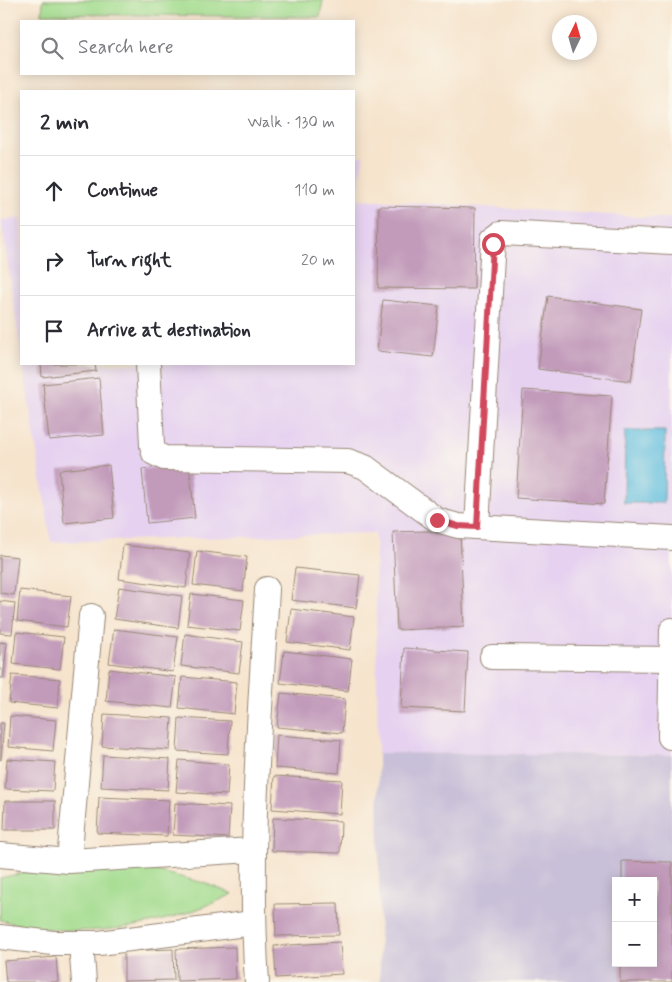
<!DOCTYPE html>
<meta charset="utf-8">
<style>
:root{--surface:#fff;--page:#f2f2f3;--text:#2b2b33;--muted:#7c7c81;--line:#e1e1e2}
body{margin:0;font-family:Mynerve,sans-serif;background:var(--page);color:var(--text)}
.controls{position:absolute;right:15px;bottom:15px;display:grid;overflow:hidden;border-radius:0px;box-shadow:0 2px 12px #0003}
.controls button{width:45px;height:45px;display:grid;place-items:center;padding:0;border:0;border-bottom:1px solid var(--line);background:var(--surface);color:var(--text);font:25px sans-serif}
.compass{position:absolute;left:552px;top:15px;width:45px;height:45px;border-radius:50%;background:var(--surface);box-shadow:0 2px 12px #0003;rotate:5deg}
.stop{position:absolute;width:15px;height:15px;margin:-11px;border:4px solid #d1495b;border-radius:50%;background:#fff}
.stop.end{background:#d1495b;border-color:#fff;box-shadow:0 1px 5px #0008}
.list{margin:0;padding:0;list-style:none}
h2{display:flex;justify-content:space-between;align-items:center;height:65px;margin:0;padding:0 20px;font-size:21px}
h2 small{font-size:16px;font-weight:400;color:var(--muted)}
.list li{display:grid;grid-template-columns:32px 1fr auto;gap:15px;align-items:center;box-sizing:border-box;height:70px;padding:0 20px;border-top:1px solid var(--line)}
.list b{display:block;font-size:19px;white-space:nowrap}
.list em{font-size:16px;font-style:normal;color:var(--muted)}
.icon{flex:none;width:28px;height:28px;fill:none;stroke:currentColor;stroke-width:2;stroke-linecap:round;stroke-linejoin:round}
.map{position:relative;flex:none;width:672px;height:982px;overflow:hidden}
.search{position:absolute;background:var(--surface);box-shadow:0 2px 12px #0003;left:20px;top:20px;width:335px;height:55px;display:flex;align-items:center;gap:12px;box-sizing:border-box;padding:0 18px;border-radius:0px;color:var(--muted);font-size:19px}
.panel{position:absolute;background:var(--surface);box-shadow:0 2px 12px #0003;left:20px;top:90px;width:335px;height:275px;border-radius:0px}
.map>svg:first-child{display:block}
</style>
<div class="map">
<svg width="672" height="982" viewBox="0 0 672 982">
<rect width="100%" height="100%" fill="#fbf7ec"/>
<filter id="ink" filterUnits="userSpaceOnUse"><feTurbulence type="fractalNoise" baseFrequency=".02" numOctaves="2"/><feDisplacementMap in="SourceGraphic" scale="10" xChannelSelector="R" yChannelSelector="G"/><feConvolveMatrix kernelMatrix="1 2 1 2 8 2 1 2 1" color-interpolation-filters="sRGB"/></filter>
<filter id="wash" filterUnits="userSpaceOnUse"><feTurbulence type="fractalNoise" baseFrequency=".0096" numOctaves="4" result="noise"/><feDisplacementMap in="SourceGraphic" scale="20" xChannelSelector="R" yChannelSelector="G"/><feGaussianBlur stdDeviation="1.12" result="paint"/><feColorMatrix in="noise" values="0 0 0 0 0 0 0 0 0 0 0 0 0 0 0 0 0 1.4 0 .05"/><feComposite in="paint" operator="in"/></filter>
<g filter="url(#wash)">
<rect width="100%" height="100%" fill="#f6e4cd"/>
<!-- built -->
<g fill="#e6d2f0">
<polygon points="354,156 363,156 357,199 672,219 672,755 378,753 375,533 51,542 23,364 354,364"/>
<polygon points="21,218 21,352 1,220"/>
</g>
<!-- industrial -->
<path fill="#c8bfd8" fill-rule="evenodd" d="M378,753L672,755V982H380ZM616,881H653V963H616Z"/>
<!-- green -->
<g fill="#a3dc8e" stroke="#6f8356">
<polygon points="43,0 323,0 320,17 42,14"/>
<path d="M55,866L145,868L204,883L233,894C158,930 81,941 0,920V878Z"/>
</g>
<!-- water -->
<polygon fill="#5fbdde" stroke="#4d747e" points="625,431 665,431 664,503 624,503"/>
<g id="blocks">
<!-- building -->
<g fill="#c29bbb">
<polygon points="379,206 475,208 474,289 378,288"/>
<polygon points="548,296 641,309 631,381 538,369"/>
<polygon points="383,300 439,306 433,357 377,351"/>
<polygon points="41,364 95,364 96,371 42,377"/>
<polygon points="99,378 104,435 49,440 43,384"/>
<polygon points="523,390 612,396 604,504 516,498"/>
<polygon points="189,464 195,518 147,523 142,469"/>
<polygon points="109,465 114,518 64,523 59,470"/>
<polygon points="460,530 464,627 397,630 393,532"/>
<polygon points="123,545 190,553 186,588 119,579"/>
<polygon points="197,551 247,557 243,591 193,585"/>
<polygon points="0,555 18,557 14,595 0,593"/>
<polygon points="295,568 360,575 356,608 291,600"/>
<polygon points="119,587 182,596 178,628 114,619"/>
<polygon points="20,590 71,596 67,627 17,621"/>
<polygon points="191,594 244,600 240,631 187,625"/>
<polygon points="0,601 15,603 12,634 0,633"/>
<polygon points="291,609 354,617 350,650 287,642"/>
<polygon points="114,629 178,637 173,672 109,663"/>
<polygon points="16,632 64,637 60,669 13,664"/>
<polygon points="185,634 243,642 239,673 181,666"/>
<polygon points="0,642 7,643 3,678 0,678"/>
<polygon points="404,648 468,652 465,711 401,708"/>
<polygon points="284,651 352,659 348,691 280,683"/>
<polygon points="109,669 176,677 172,708 106,701"/>
<polygon points="12,675 60,679 58,708 9,703"/>
<polygon points="182,677 237,682 234,714 179,708"/>
<polygon points="281,693 345,699 342,733 277,727"/>
<polygon points="104,714 172,718 170,750 102,746"/>
<polygon points="10,716 56,720 53,751 8,747"/>
<polygon points="179,718 230,721 228,754 177,751"/>
<polygon points="0,723 4,723 1,760 0,760"/>
<polygon points="277,735 341,740 339,773 275,768"/>
<polygon points="103,755 170,759 168,790 101,787"/>
<polygon points="7,759 55,762 53,791 5,789"/>
<polygon points="179,760 229,764 227,795 176,792"/>
<polygon points="274,776 342,780 340,814 272,809"/>
<polygon points="99,797 169,800 167,836 97,833"/>
<polygon points="5,801 55,801 55,830 4,830"/>
<polygon points="175,803 230,806 228,838 173,835"/>
<polygon points="273,818 341,821 340,853 272,851"/>
<polygon points="622,861 672,862 672,982 620,982 620,963 653,963 653,881 622,881"/>
<polygon points="338,903 339,935 276,936 275,904"/>
<polygon points="340,942 342,974 276,978 274,946"/>
<polygon points="235,947 236,979 177,981 176,949"/>
<polygon points="173,949 174,980 124,981 124,951"/>
<polygon points="56,957 58,982 6,982 4,961"/>
</g>
</g>
</g>
<g filter="url(#ink)">
<use href="#blocks" fill-opacity="0" stroke="#988776" stroke-width="1"/>
<g fill="none" stroke-linecap="round" stroke-linejoin="round">
<defs>
<g id="minor">
<polyline points="148,364 152,445 154,453 164,458 348,461 365,467 437,520 458,526 672,538"/>
<polyline points="477,527 493,239 501,233 672,242"/>
<polyline points="492,657 672,659"/>
<polyline points="670,737 672,630"/>
<polyline points="0,855 69,861 253,850"/>
<polyline points="69,861 91,616"/>
<polyline points="0,937 53,943 99,943 253,923"/>
<polyline points="81,943 84,982"/>
<path d="M257,982C248,851 260,720 267,589"/>
</g>
</defs>
<!-- minor casing -->
<use href="#minor" stroke="#988776" stroke-width="26"/>
<!-- minor -->
<use href="#minor" stroke="#fff" stroke-width="24"/>
</g>
</g>
<g fill="none" stroke-linecap="round" stroke-linejoin="round" filter="url(#ink)">
<!-- route -->
<polyline stroke="#d1495b" stroke-width="6" points="437,520 458,526 477,527 493,244"/>
</g>
</svg>
<div class="controls">
<button>+</button>
<button>−</button>
</div>
<svg class="compass" viewBox="-18 -18 36 36"><path d="M0-13l5 13h-10z" fill="#e53935"/><path d="M0 13l5-13h-10z" fill="#7c7c81"/></svg>
<div class="stop" style="left:493px;top:244px"></div>
<div class="stop end" style="left:437px;top:520px"></div>
<div class="search"><svg class="icon" aria-label="search" viewBox="0 0 24 24"><circle cx="10" cy="10" r="6"/><path d="M15 15l6 6"/></svg>Search here</div>
<section class="panel">
<h2>2 min<small>Walk · 130 m</small></h2>
<ul class="list">
<li><svg class="icon" aria-label="ahead" viewBox="0 0 24 24"><path d="M12 20V5M6 11l6-6 6 6"/></svg><div><b>Continue</b></div><em>110 m</em></li>
<li><svg class="icon" aria-label="right" viewBox="0 0 24 24"><path d="M7 20v-9h11M14 6l5 5-5 5"/></svg><div><b>Turn right</b></div><em>20 m</em></li>
<li><svg class="icon" aria-label="arrive" viewBox="0 0 24 24"><path d="M6 21V4h12l-3 4 3 4H6"/></svg><div><b>Arrive at destination</b></div></li>
</ul>
</section>
</div>
